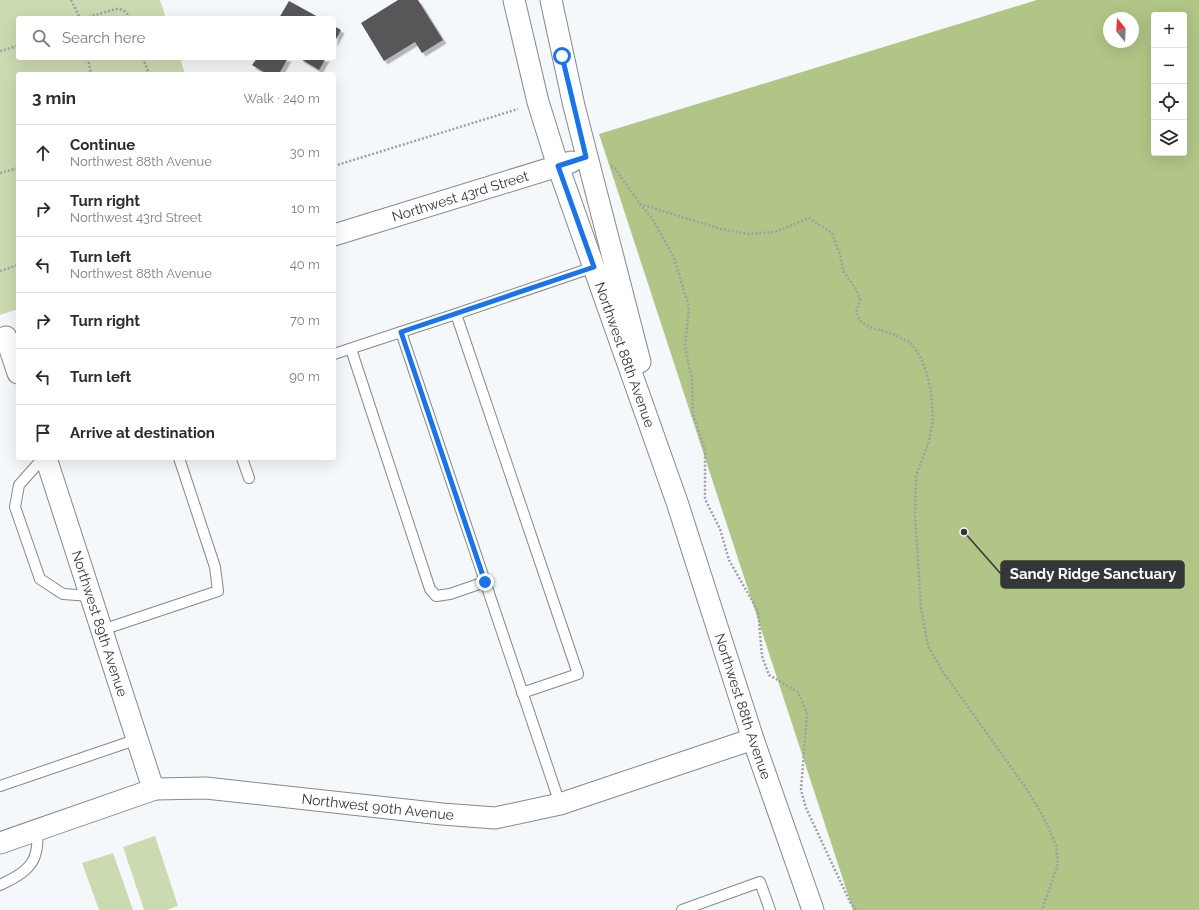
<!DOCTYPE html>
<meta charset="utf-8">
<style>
:root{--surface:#fff;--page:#f2f2f3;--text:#2b2b33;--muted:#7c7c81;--line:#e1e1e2}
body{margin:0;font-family:Raleway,sans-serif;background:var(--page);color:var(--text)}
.controls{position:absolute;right:12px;top:12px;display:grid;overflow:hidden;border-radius:4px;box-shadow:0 4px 16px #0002}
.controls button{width:36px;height:36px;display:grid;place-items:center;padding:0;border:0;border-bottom:1px solid var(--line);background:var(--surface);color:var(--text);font:20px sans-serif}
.compass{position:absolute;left:1103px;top:12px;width:36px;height:36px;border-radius:50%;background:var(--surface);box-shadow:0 4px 16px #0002;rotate:342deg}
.stop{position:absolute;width:12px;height:12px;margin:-9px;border:3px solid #1a73e8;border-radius:50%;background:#fff}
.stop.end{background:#1a73e8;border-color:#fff;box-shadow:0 1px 4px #0008}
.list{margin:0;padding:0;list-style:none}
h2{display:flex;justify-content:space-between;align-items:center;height:52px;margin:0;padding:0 16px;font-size:17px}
h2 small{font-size:13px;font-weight:400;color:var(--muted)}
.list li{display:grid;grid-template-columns:26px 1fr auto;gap:12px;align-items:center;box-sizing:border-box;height:56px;padding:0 16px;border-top:1px solid var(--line)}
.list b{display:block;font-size:15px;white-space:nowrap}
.list p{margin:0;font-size:13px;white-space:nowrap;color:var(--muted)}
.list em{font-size:13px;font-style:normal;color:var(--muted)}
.icon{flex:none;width:22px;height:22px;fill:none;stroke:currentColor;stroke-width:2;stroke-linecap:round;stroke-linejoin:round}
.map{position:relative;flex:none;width:1199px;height:910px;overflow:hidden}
.search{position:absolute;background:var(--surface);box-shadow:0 4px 16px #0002;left:16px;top:16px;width:320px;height:44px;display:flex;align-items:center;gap:10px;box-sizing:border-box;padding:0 14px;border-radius:4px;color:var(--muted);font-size:15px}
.panel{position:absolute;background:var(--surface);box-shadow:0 4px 16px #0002;left:16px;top:72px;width:320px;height:388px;border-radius:4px}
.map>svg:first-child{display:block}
</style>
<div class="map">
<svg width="1199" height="910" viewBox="0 0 1199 910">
<defs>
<filter id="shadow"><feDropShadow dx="3.5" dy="3.5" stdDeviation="0" flood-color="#0004"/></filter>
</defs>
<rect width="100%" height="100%" fill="#f5f8fa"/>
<!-- green -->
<g fill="#ccdab2">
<polygon points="0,0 160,0 166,18 18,18 18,58 180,58 185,74 18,74 18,309 0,315"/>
<polygon points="155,836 178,906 167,910 144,910 123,847"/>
<polygon points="113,853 133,910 99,910 82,863"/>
</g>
<!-- forest -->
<path fill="#b1c586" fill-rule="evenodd" d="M1037,0H1199V910H853L599,134ZM1154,15H1184V153H1154ZM1109,18H1133V42H1109Z"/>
<!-- building -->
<g fill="#595759" filter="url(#shadow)">
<polygon points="398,0 418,0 443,40 422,53 415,42 384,61 361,23"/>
<polygon points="289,1 320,18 279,18"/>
<polygon points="334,26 341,30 334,43"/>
<polygon points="257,58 288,58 279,74 267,74 252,65"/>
<polygon points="299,58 326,58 319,70"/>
</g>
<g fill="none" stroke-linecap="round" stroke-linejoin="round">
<defs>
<g id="service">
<polyline points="456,314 594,267"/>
<polyline points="401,332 456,314 578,674 522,693"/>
<polyline points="351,349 430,589 436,596 450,594 485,582"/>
<polyline points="334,354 401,332 560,804"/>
<polyline points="43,458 19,485 15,507 40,579 63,594 91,596"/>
<polyline points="242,458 249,478"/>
<polyline points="102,630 218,591 215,567 179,458"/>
<polyline points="0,786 138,739"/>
<path d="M0,885C15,878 33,869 36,852C38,845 37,837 38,830"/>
<polyline points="682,910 760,882 770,910"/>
</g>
<g id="minor">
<path id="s1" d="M514,0L538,102L558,166L677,502L753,739L813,910"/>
<polyline points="551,0 574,106 640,362"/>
<path id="s2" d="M334,235L571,162"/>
<polyline points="6,337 18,373"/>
<path id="s3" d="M46,458L151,782L155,789"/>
<path id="s4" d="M0,843L155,789L206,788L442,814L495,818L560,804L753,739"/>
</g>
</defs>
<!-- service casing -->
<use href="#service" stroke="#86888a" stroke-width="12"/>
<!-- minor casing -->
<use href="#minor" stroke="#86888a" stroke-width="23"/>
<!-- path -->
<g stroke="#9ea0a2" stroke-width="2.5" stroke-dasharray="2 2" stroke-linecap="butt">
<polyline points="71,0 80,18"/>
<path d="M85,18L116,9C123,9 127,12 130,18"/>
<polyline points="0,51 18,46"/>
<polyline points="88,58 91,74"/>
<polyline points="143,58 149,74"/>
<polyline points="334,166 518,109"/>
<polyline points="611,166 614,167 640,204 721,229 748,234 775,232 809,218 832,233 841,258 843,271 856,289 860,300 856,313 860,321 869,327 893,334 911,343 920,356 927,374 931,392 933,420 929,441 916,476 915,515 921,608 928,646 943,672 1026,788 1043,816 1056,845 1058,864 1042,910"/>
<polyline points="0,173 18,168"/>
<polyline points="640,204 652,218 674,258 689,307 685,347 692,380 693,414 705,450 705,499 720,529 729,560 758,611 762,656 769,675 798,692 807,713 801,790 806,808 850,902 856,910"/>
<polyline points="0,271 18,265"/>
</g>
<!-- service -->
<use href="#service" stroke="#fff" stroke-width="10"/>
<!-- minor -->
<use href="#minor" stroke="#fff" stroke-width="21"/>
</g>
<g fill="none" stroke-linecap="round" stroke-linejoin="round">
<!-- route -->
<polyline stroke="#1a73e8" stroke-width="5" points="485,582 401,332 594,267 558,166 586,157 562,56"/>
</g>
<g text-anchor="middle" stroke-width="4" stroke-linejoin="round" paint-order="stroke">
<!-- street labels -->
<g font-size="14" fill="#353637" stroke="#fff">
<text dy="5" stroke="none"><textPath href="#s2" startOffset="132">Northwest 43rd Street</textPath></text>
<text dy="5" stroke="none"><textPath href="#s1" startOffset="372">Northwest 88th Avenue</textPath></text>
<text dy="5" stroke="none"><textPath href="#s3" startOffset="174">Northwest 89th Avenue</textPath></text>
<text dy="5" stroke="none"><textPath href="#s1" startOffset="743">Northwest 88th Avenue</textPath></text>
<text dy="5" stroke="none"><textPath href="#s4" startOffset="388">Northwest 90th Avenue</textPath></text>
</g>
</g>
<!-- callouts -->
<path fill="none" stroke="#353637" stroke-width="1.5" d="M964 532L1001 574"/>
<circle fill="#353637" stroke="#fff" stroke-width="1.5" cx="964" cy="532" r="4"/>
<rect fill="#353637" stroke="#353637" stroke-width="1.5" x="1001" y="561" width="183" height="27" rx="4"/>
<g font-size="15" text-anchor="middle" font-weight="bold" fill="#fff">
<text x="1093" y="579">Sandy Ridge Sanctuary</text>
</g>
</svg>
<div class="controls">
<button>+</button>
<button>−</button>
<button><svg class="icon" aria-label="locate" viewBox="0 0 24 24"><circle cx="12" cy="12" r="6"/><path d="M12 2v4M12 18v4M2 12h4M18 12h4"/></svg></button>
<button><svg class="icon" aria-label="layers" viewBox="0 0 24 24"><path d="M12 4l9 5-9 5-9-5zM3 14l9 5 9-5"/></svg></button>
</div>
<svg class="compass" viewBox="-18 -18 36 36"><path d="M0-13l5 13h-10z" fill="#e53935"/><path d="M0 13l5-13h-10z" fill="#7c7c81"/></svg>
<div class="stop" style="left:562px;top:56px"></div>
<div class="stop end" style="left:485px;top:582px"></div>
<div class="search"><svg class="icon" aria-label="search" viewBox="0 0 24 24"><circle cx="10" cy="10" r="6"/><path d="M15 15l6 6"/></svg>Search here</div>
<section class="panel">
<h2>3 min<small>Walk · 240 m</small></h2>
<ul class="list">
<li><svg class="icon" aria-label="ahead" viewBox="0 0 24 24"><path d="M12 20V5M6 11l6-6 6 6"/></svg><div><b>Continue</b><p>Northwest 88th Avenue</p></div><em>30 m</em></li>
<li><svg class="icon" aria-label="right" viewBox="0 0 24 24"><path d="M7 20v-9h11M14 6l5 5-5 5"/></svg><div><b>Turn right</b><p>Northwest 43rd Street</p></div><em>10 m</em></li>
<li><svg class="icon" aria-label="left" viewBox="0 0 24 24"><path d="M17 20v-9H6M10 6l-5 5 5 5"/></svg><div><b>Turn left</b><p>Northwest 88th Avenue</p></div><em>40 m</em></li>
<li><svg class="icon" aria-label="right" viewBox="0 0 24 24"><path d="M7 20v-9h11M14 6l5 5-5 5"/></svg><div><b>Turn right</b></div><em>70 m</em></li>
<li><svg class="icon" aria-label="left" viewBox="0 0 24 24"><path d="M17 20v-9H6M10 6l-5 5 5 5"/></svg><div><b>Turn left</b></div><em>90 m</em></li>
<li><svg class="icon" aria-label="arrive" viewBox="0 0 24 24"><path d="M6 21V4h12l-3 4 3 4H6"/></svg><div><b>Arrive at destination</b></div></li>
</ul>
</section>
</div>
